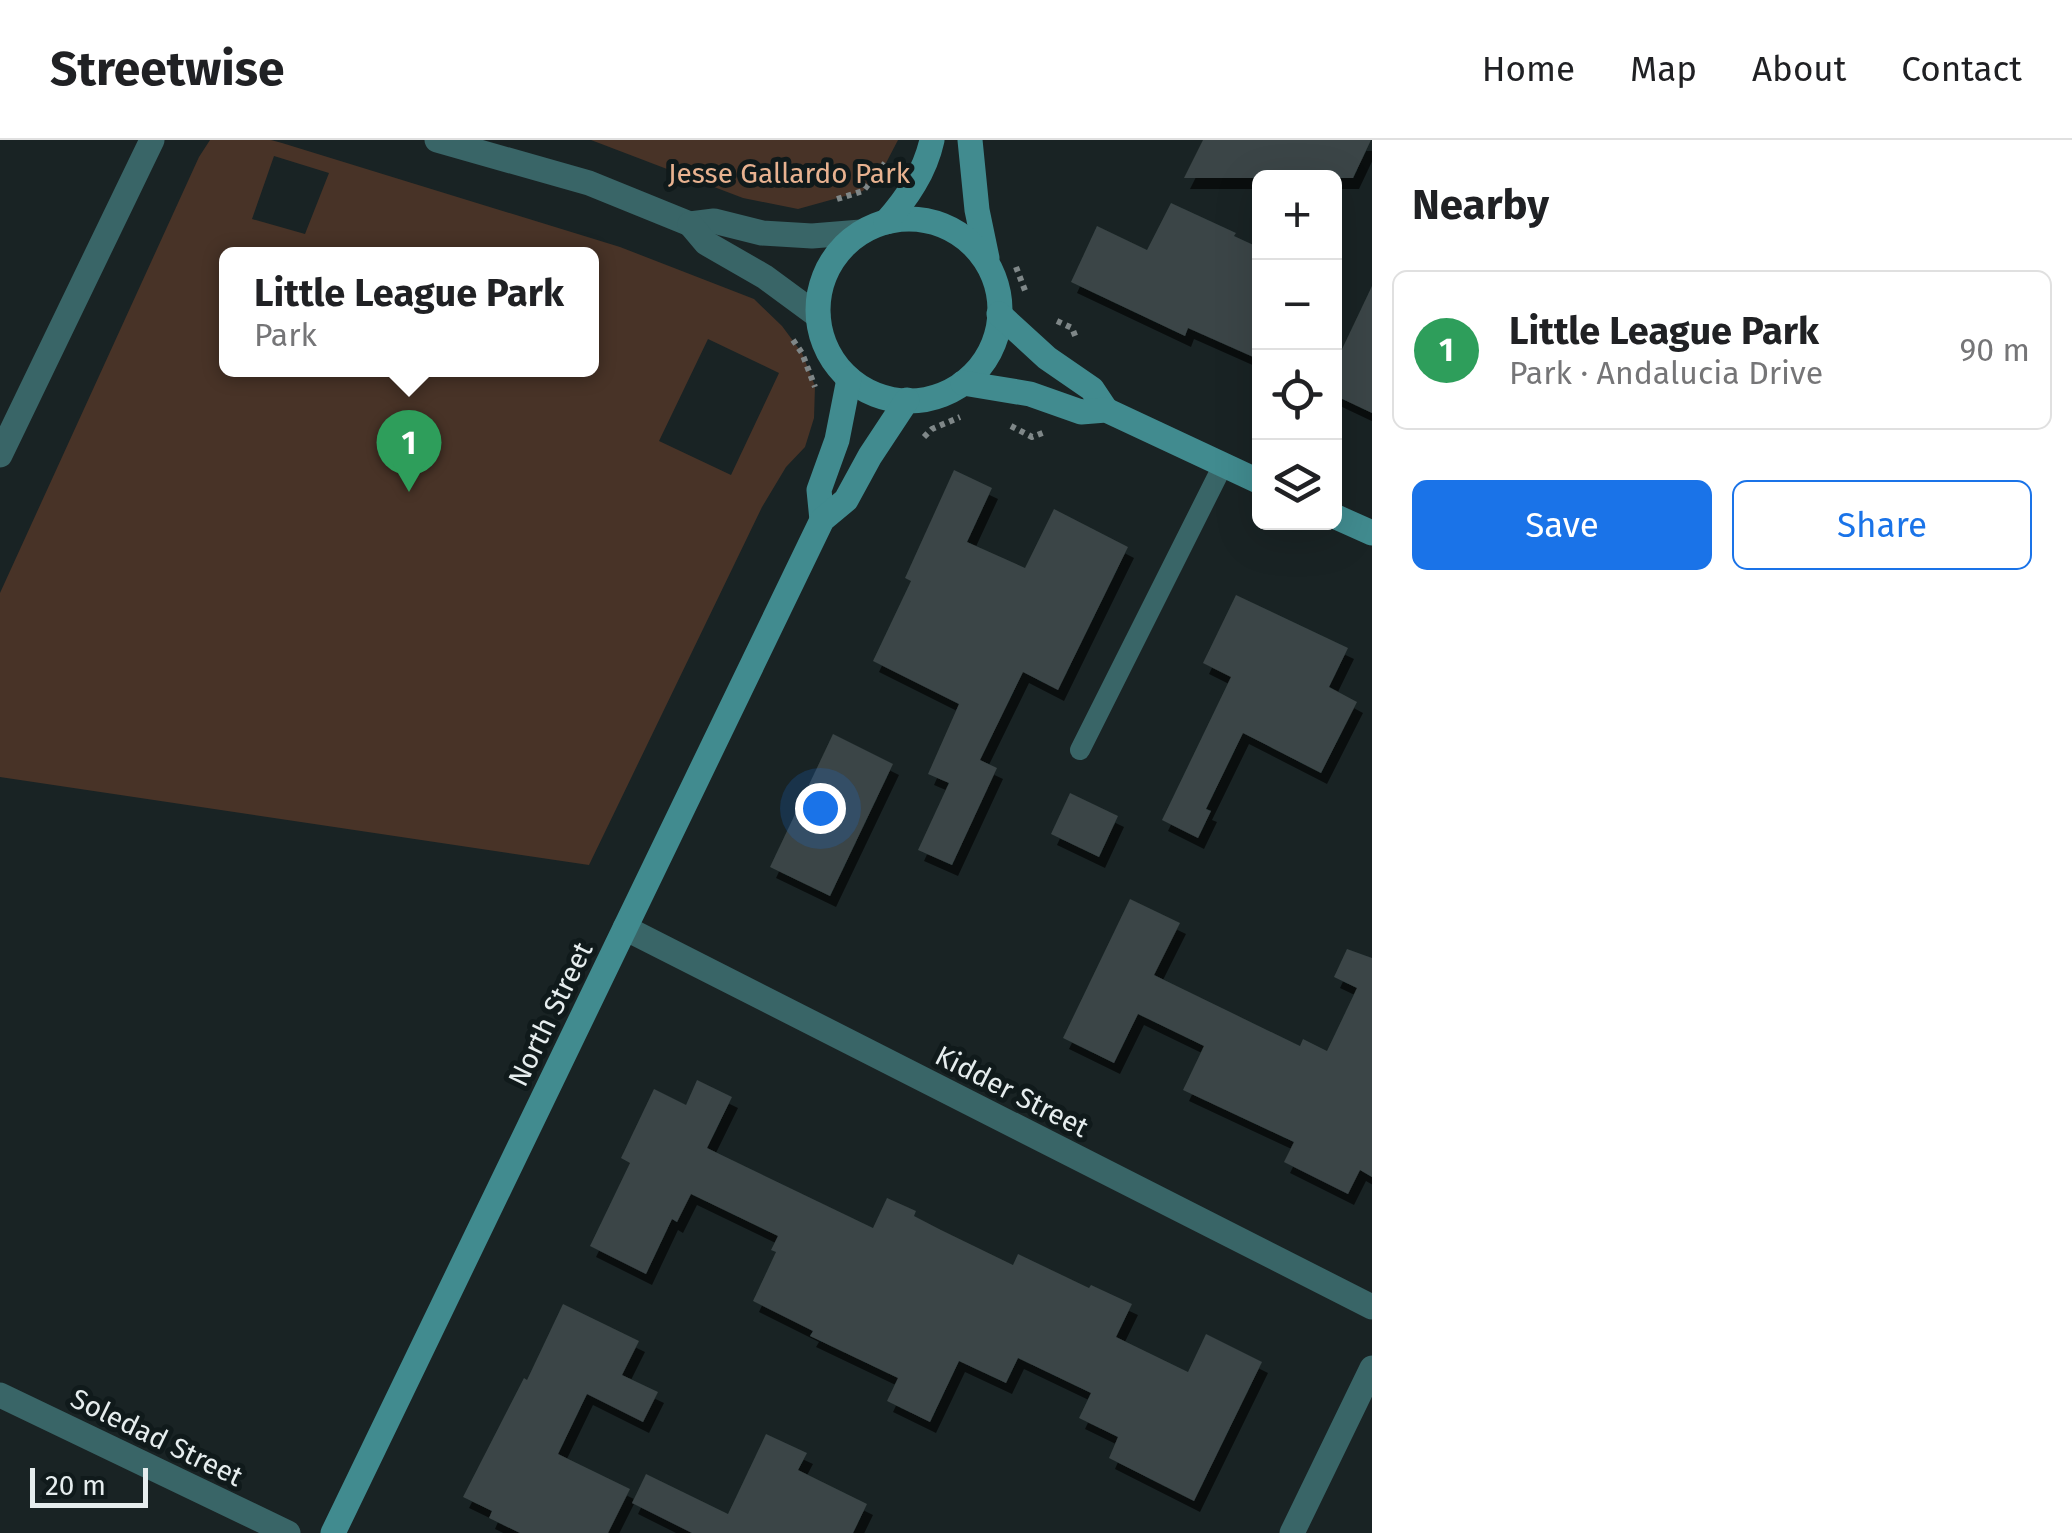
<!DOCTYPE html>
<meta charset="utf-8">
<style>
:root{--surface:#fff;--page:#f6f6f6;--text:#202124;--muted:#757577;--line:#e0e0e0;--accent:#1a73e8}
body{margin:0;font-family:"Fira Sans",sans-serif;background:var(--page);color:var(--text)}
.controls{position:absolute;right:30px;top:30px;display:grid;overflow:hidden;border-radius:15px;box-shadow:0 10px 40px #0002}
.controls button{width:90px;height:90px;display:grid;place-items:center;padding:0;border:0;border-bottom:2px solid var(--line);background:var(--surface);color:var(--text);font:50px sans-serif}
.scale{position:absolute;left:30px;bottom:25px;width:118px;box-sizing:border-box;padding-left:10px;border:5px solid #e6edee;border-top:0;font-size:28px;line-height:35px;white-space:nowrap;color:#e6edee;-webkit-text-stroke:8px #101a1b;paint-order:stroke}
.you{position:absolute;left:820px;top:668px;width:35px;height:35px;margin:-25px;border:8px solid #fff;border-radius:50%;background:#1a73e8;box-shadow:0 0 0 15px #1a73e833}
.badge{display:grid;place-items:center;width:65px;height:65px;border-radius:50%;background:var(--accent);color:#fff;font-size:32px;font-weight:700}
.pin{position:absolute;translate:-50% -82px;filter:drop-shadow(0 2px 5px #0008)}
.pin::after{content:'';position:absolute;top:52px;width:35px;height:30px;background:inherit;clip-path:polygon(0 0,100% 0,50% 100%)}
.popup{position:absolute;left:219px;top:107px;width:380px;height:130px;box-sizing:border-box;display:grid;place-content:center;border-radius:15px;background:var(--surface);filter:drop-shadow(0 2px 8px #0005);font-size:32px;white-space:nowrap;color:var(--muted)}
.popup b{font-size:38px;color:var(--text)}
.popup::after{content:'';position:absolute;left:50%;top:100%;margin-left:-20px;border:20px solid transparent;border-top-color:var(--surface)}
.list{margin:0;padding:0;list-style:none}
h2{display:flex;justify-content:space-between;align-items:center;height:130px;margin:0;padding:0 40px;font-size:42px}
h2 small{font-size:32px;font-weight:400;color:var(--muted)}
.list li{display:grid;grid-template-columns:65px 1fr auto;gap:30px;align-items:center;box-sizing:border-box;height:160px;margin:0 20px 20px;padding:0 20px;border:2px solid var(--line);border-radius:15px}
.list b{display:block;font-size:38px;white-space:nowrap}
.list p{margin:0;font-size:32px;white-space:nowrap;color:var(--muted)}
.list em{font-size:32px;font-style:normal;color:var(--muted)}
.actions{display:flex;gap:20px;padding:30px 40px}
.actions a{flex:1;padding:22px 0;border:2px solid var(--accent);border-radius:15px;text-align:center;font-size:35px;color:var(--accent)}
.actions .main{background:var(--accent);color:#fff}
.icon{flex:none;width:55px;height:55px;fill:none;stroke:currentColor;stroke-width:2;stroke-linecap:round;stroke-linejoin:round}
.map{position:relative;flex:none;width:1372px;height:1393px;overflow:hidden}
header{display:flex;align-items:center;gap:60px;box-sizing:border-box;height:140px;padding:0 50px;background:var(--surface);border-bottom:2px solid var(--line)}
header strong{font-size:48px}
nav{display:flex;gap:55px;margin-inline-start:auto;font-size:35px}
main{display:flex}
aside{flex:1;background:var(--surface)}
.map>svg:first-child{display:block}
</style>
<header>
<strong>Streetwise</strong>
<nav><a>Home</a><a>Map</a><a>About</a><a>Contact</a></nav>
</header>
<main>
<div class="map">
<svg width="1372" height="1393" viewBox="0 0 1372 1393">
<defs>
<filter id="shadow"><feDropShadow dx="6" dy="11" stdDeviation="0" flood-color="#0009"/></filter>
</defs>
<rect width="100%" height="100%" fill="#192324"/>
<!-- green -->
<g fill="#483327" fill-rule="evenodd">
<path d="M210,0H271L282,3L620,107L754,159L782,186L802,213L815,246L814,278L805,307L786,327L762,367L589,725L0,637V453L199,17ZM274,16L329,33L305,94L252,79ZM226,115H592V230H226ZM708,199L779,233L731,335L659,301Z"/>
<polygon points="591,0 898,0 886,23 863,51 798,69 743,58"/>
</g>
<!-- building -->
<g fill="#3a4546" filter="url(#shadow)">
<polygon points="1203,0 1371,0 1353,38 1184,38"/>
<polygon points="1171,63 1236,93 1234,96 1260,108 1260,220 1188,188 1185,196 1071,142 1097,86 1147,110"/>
<polygon points="1372,146 1372,273 1334,255 1334,226"/>
<polygon points="954,330 992,348 967,402 1025,428 1054,369 1128,407 1058,550 1023,532 980,620 997,628 952,725 918,710 949,643 928,634 959,564 873,521 911,441 905,438"/>
<polygon points="1236,455 1348,508 1329,547 1357,562 1321,633 1243,593 1206,669 1211,671 1198,698 1162,680 1231,537 1203,523"/>
<polygon points="833,594 893,624 830,756 770,727"/>
<polygon points="1070,653 1118,676 1099,717 1051,694"/>
<polygon points="1130,759 1180,783 1154,835 1300,906 1303,899 1327,911 1357,848 1334,837 1347,809 1372,818 1372,1037 1360,1030 1348,1054 1284,1022 1294,1002 1183,950 1204,906 1138,874 1114,923 1063,898"/>
<polygon points="697,940 732,957 707,1008 873,1088 887,1058 916,1071 914,1076 941,1090 1013,1125 1018,1114 1089,1148 1091,1145 1132,1164 1116,1197 1188,1232 1206,1194 1262,1222 1194,1361 1109,1318 1118,1297 1079,1278 1091,1253 1018,1218 1006,1243 959,1221 930,1282 887,1261 898,1238 810,1196 813,1191 753,1161 776,1112 771,1110 778,1096 691,1054 677,1082 672,1079 646,1134 590,1106 630,1023 621,1018 654,949 686,965"/>
<polygon points="563,1164 639,1201 622,1235 658,1252 643,1282 587,1254 558,1314 630,1349 608,1393 520,1393 489,1378 492,1371 463,1357 524,1238 527,1240"/>
<polygon points="766,1294 807,1313 798,1330 867,1364 853,1393 692,1393 632,1363 646,1334 728,1374"/>
</g>
<g fill="none" stroke-linecap="round" stroke-linejoin="round">
<!-- path -->
<g stroke="#7f8788" stroke-width="6" stroke-dasharray="5 5" stroke-linecap="butt">
<polyline points="837,59 863,51 885,23"/>
<polyline points="1016,127 1026,153"/>
<polyline points="1057,181 1072,188 1076,198"/>
<polyline points="793,200 802,213 815,247"/>
<polyline points="1011,286 1032,297 1045,292"/>
<polyline points="924,297 932,289 960,277"/>
</g>
<!-- lane -->
<polyline stroke="#396567" stroke-width="20" points="1080,610 1223,325"/>
<!-- street -->
<g stroke="#396567" stroke-width="25">
<polyline points="437,0 589,43 690,84 714,81 762,93 812,96 861,92"/>
<polyline points="690,84 706,103 765,137 818,176"/>
<polyline points="0,315 152,0"/>
<polyline points="625,788 1372,1167"/>
<polyline points="0,1255 288,1393"/>
<polyline points="1292,1393 1372,1228"/>
</g>
<!-- secondary -->
<g stroke="#418b8f" stroke-width="25">
<polyline points="970,0 977,70 987,118"/>
<circle cx="909" cy="170" r="91"/>
<path d="M886,82C907,58 925,32 932,0"/>
<polyline points="999,174 1047,218 1092,249 1106,270"/>
<polyline points="963,243 1030,254 1081,272 1106,270 1260,342"/>
<polyline points="1334,376 1372,393"/>
<polyline points="822,380 819,350 837,300 849,239"/>
<polyline points="333,1393 822,380 846,360 870,316 907,260"/>
</g>
</g>
<g text-anchor="middle" stroke-width="10" stroke-linejoin="round" paint-order="stroke">
<!-- park labels -->
<g font-size="28" fill="#e8b290" stroke="#101a1b">
<text x="789" y="43">Jesse Gallardo Park</text>
</g>
<!-- street labels -->
<g font-size="28" fill="#e6edee" stroke="#101a1b">
<text transform="translate(550 874) rotate(-64)" y="10">North Street</text>
<text transform="translate(1012 951) rotate(27)" y="10">Kidder Street</text>
<text transform="translate(157 1297) rotate(26)" y="10">Soledad Street</text>
</g>
</g>
</svg>
<div class="controls">
<button>+</button>
<button>−</button>
<button><svg class="icon" aria-label="locate" viewBox="0 0 24 24"><circle cx="12" cy="12" r="6"/><path d="M12 2v4M12 18v4M2 12h4M18 12h4"/></svg></button>
<button><svg class="icon" aria-label="layers" viewBox="0 0 24 24"><path d="M12 4l9 5-9 5-9-5zM3 14l9 5 9-5"/></svg></button>
</div>
<div class="scale">20 m</div>
<div class="you"></div>
<div class="pin badge" style="left:409px;top:352px;background:#2e9e5b">1</div>
<div class="popup"><b>Little League Park</b>Park</div>
</div>
<aside>
<h2>Nearby<small></small></h2>
<ul class="list">
<li><span class="badge" style="background:#2e9e5b">1</span><div><b>Little League Park</b><p>Park · Andalucia Drive</p></div><em>90 m</em></li>
</ul>
<div class="actions"><a class="main">Save</a><a>Share</a></div>
</aside>
</main>
